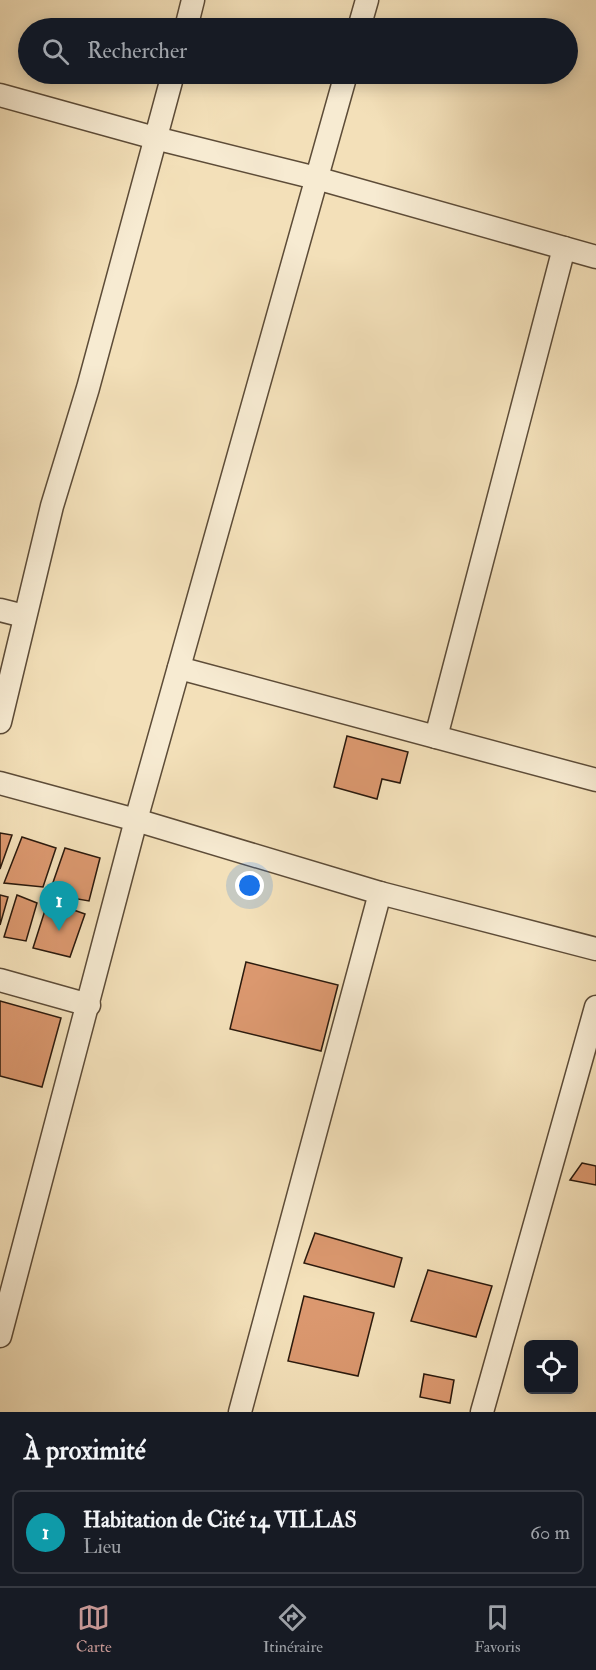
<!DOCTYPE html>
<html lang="fr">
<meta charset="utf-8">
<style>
:root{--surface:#171b24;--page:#242831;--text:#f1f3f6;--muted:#9ea1a6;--line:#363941;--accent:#c59692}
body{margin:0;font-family:"IM FELL Double Pica",serif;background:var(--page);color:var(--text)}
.controls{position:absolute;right:18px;bottom:18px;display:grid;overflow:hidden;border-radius:9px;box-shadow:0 3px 15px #0003}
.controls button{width:54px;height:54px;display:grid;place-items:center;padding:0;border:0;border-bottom:2px solid var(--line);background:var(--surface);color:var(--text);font:30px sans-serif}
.you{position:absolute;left:250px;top:886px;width:21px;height:21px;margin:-15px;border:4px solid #fff;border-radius:50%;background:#1a73e8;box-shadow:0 0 0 9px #1a73e833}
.badge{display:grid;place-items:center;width:39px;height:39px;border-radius:50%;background:var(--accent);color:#fff;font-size:20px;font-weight:700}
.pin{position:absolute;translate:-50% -50px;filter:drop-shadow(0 2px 3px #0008)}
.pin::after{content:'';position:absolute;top:32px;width:21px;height:18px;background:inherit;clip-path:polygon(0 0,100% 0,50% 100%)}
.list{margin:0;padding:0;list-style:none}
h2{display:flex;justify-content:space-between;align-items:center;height:78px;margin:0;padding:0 24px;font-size:26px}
h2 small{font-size:20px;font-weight:400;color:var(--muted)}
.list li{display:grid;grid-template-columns:39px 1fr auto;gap:18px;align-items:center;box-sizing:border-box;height:84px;margin:0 12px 12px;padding:0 12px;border:2px solid var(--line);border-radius:9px}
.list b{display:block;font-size:22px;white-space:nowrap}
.list p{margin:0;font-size:20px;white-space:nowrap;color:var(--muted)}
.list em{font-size:20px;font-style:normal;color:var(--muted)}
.icon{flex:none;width:33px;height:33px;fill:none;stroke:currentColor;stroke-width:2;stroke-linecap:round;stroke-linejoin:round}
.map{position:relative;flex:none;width:596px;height:1412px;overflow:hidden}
.search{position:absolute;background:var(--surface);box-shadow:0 3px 15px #0003;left:18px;right:18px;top:18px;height:66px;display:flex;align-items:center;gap:15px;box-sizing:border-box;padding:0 21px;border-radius:33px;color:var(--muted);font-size:22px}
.sheet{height:174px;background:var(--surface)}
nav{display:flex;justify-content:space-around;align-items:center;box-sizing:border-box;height:84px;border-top:2px solid var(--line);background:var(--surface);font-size:16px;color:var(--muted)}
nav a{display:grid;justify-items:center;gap:3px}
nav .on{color:var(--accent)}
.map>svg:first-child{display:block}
</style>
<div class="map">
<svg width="596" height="1412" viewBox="0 0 596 1412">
<rect width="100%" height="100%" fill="#f3e0b9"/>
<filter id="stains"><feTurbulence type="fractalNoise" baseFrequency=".00333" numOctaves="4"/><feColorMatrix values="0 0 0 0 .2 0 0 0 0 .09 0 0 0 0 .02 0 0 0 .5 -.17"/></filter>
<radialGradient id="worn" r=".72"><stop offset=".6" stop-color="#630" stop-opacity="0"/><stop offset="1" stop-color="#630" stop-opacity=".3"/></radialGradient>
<!-- building -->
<g fill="#db986f" stroke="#2b1a0d" stroke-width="1.5">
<polygon points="347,736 408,752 400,783 382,779 377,799 334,787"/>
<polygon points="0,833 12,835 0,869"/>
<polygon points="22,837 56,848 43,887 4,883"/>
<polygon points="65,848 100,858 89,901 49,894"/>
<polygon points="0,895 8,897 0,925"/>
<polygon points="17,895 37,903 26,941 4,937"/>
<polygon points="48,901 85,914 70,957 33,948"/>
<polygon points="246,962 338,985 321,1051 230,1029"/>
<polygon points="0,1001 61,1018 42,1087 0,1076"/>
<polygon points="582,1163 596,1166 596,1185 570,1180"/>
<polygon points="315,1233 402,1258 394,1287 304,1263"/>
<polygon points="428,1270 492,1286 476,1337 411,1321"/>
<polygon points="304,1296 374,1313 358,1376 288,1361"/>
<polygon points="424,1374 454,1380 450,1403 420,1397"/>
</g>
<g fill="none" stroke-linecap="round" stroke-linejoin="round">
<defs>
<g id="minor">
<polyline points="186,28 193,0"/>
<polyline points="359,28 367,0"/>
<polyline points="0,95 155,138 316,178 596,257"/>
<polyline points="0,610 24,616"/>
<polyline points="179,668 596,780"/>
<polyline points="0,722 52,506 88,388 173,74"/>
<polyline points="436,737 564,248"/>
<polyline points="0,783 136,820 380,893 596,949"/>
<polyline points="0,980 89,1005"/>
<polyline points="0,1336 136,820 346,74"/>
<polyline points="240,1412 380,893"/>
<polyline points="482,1412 596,1007"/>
</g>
</defs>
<!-- minor casing -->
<use href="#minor" stroke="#5d4c38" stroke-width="25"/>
<!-- minor -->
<use href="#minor" stroke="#f7ebd2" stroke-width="22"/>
</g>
<rect width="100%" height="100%" filter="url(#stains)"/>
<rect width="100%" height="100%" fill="url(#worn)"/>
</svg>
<div class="controls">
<button><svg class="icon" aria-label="locate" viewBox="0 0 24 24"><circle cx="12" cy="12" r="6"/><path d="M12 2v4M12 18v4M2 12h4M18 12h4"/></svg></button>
</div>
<div class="you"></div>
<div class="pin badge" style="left:59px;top:931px;background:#0f9aa8">1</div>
<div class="search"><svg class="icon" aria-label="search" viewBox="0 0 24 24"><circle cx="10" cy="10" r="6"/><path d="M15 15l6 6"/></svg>Rechercher</div>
</div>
<section class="sheet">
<h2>À proximité<small></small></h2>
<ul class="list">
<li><span class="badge" style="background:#0f9aa8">1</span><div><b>Habitation de Cité 14 VILLAS</b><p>Lieu</p></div><em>60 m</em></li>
</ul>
</section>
<nav>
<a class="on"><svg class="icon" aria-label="map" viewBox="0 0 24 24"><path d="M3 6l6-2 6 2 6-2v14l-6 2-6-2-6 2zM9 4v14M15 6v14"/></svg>Carte</a>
<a><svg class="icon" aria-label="directions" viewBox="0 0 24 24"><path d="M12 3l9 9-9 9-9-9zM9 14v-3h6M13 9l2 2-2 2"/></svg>Itinéraire</a>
<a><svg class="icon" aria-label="saved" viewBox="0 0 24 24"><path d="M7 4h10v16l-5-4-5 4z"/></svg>Favoris</a>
</nav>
